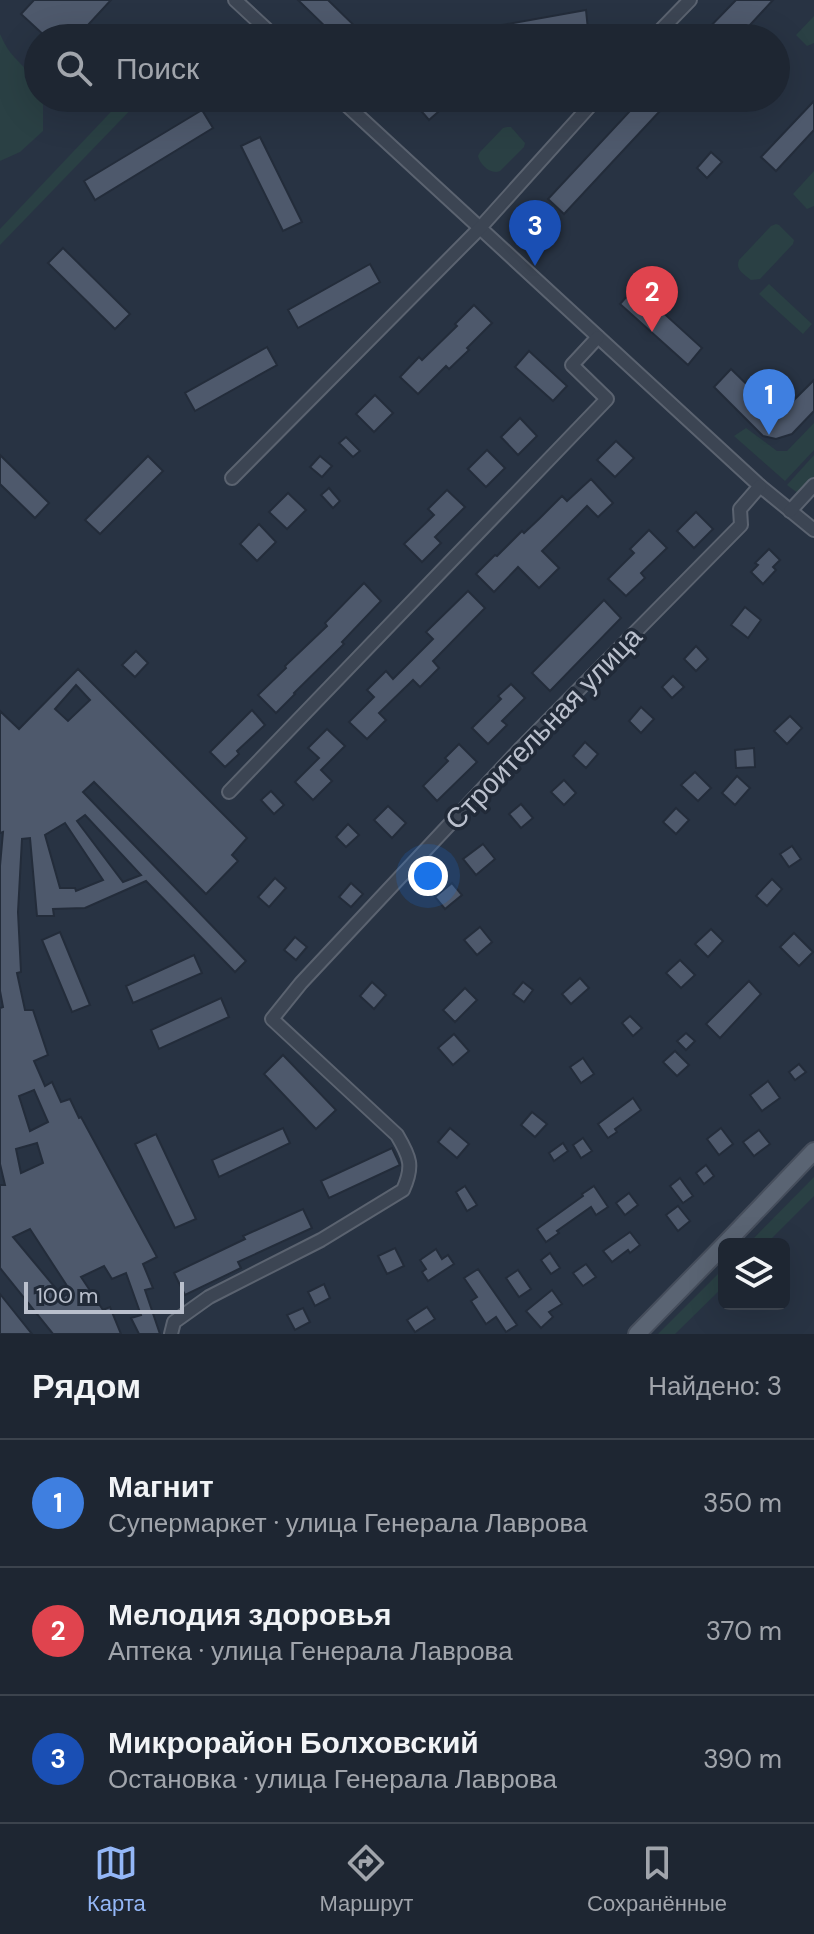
<!DOCTYPE html>
<html lang="ru">
<meta charset="utf-8">
<style>
:root{--surface:#1e2632;--page:#262e3a;--text:#f1f3f6;--muted:#a1a5ac;--line:#3c434d;--accent:#94b7f7}
body{margin:0;font-family:"DM Sans",sans-serif;background:var(--page);color:var(--text)}
.controls{position:absolute;right:24px;bottom:24px;display:grid;overflow:hidden;border-radius:12px;box-shadow:0 8px 32px #0002}
.controls button{width:72px;height:72px;display:grid;place-items:center;padding:0;border:0;border-bottom:2px solid var(--line);background:var(--surface);color:var(--text);font:40px sans-serif}
.scale{position:absolute;left:24px;bottom:20px;width:160px;box-sizing:border-box;padding-left:8px;border:4px solid #bac0cd;border-top:0;font-size:22px;line-height:28px;white-space:nowrap;color:#bac0cd;-webkit-text-stroke:6px #212a38;paint-order:stroke}
.you{position:absolute;left:428px;top:876px;width:28px;height:28px;margin:-20px;border:6px solid #fff;border-radius:50%;background:#1a73e8;box-shadow:0 0 0 12px #1a73e833}
.badge{display:grid;place-items:center;width:52px;height:52px;border-radius:50%;background:var(--accent);color:#fff;font-size:26px;font-weight:700}
.pin{position:absolute;translate:-50% -66px;filter:drop-shadow(0 2px 4px #0008)}
.pin::after{content:'';position:absolute;top:42px;width:28px;height:24px;background:inherit;clip-path:polygon(0 0,100% 0,50% 100%)}
.list{margin:0;padding:0;list-style:none}
h2{display:flex;justify-content:space-between;align-items:center;height:104px;margin:0;padding:0 32px;font-size:34px}
h2 small{font-size:26px;font-weight:400;color:var(--muted)}
.list li{display:grid;grid-template-columns:52px 1fr auto;gap:24px;align-items:center;box-sizing:border-box;height:128px;padding:0 32px;border-top:2px solid var(--line)}
.list b{display:block;font-size:30px;white-space:nowrap}
.list p{margin:0;font-size:26px;white-space:nowrap;color:var(--muted)}
.list em{font-size:26px;font-style:normal;color:var(--muted)}
.icon{flex:none;width:44px;height:44px;fill:none;stroke:currentColor;stroke-width:2;stroke-linecap:round;stroke-linejoin:round}
.map{position:relative;flex:none;width:814px;height:1334px;overflow:hidden}
.search{position:absolute;background:var(--surface);box-shadow:0 8px 32px #0002;left:24px;right:24px;top:24px;height:88px;display:flex;align-items:center;gap:20px;box-sizing:border-box;padding:0 28px;border-radius:44px;color:var(--muted);font-size:30px}
.sheet{height:488px;background:var(--surface)}
nav{display:flex;justify-content:space-around;align-items:center;box-sizing:border-box;height:112px;border-top:2px solid var(--line);background:var(--surface);font-size:22px;color:var(--muted)}
nav a{display:grid;justify-items:center;gap:4px}
nav .on{color:var(--accent)}
.map>svg:first-child{display:block}
</style>
<div class="map">
<svg width="814" height="1334" viewBox="0 0 814 1334">
<rect width="100%" height="100%" fill="#283343"/>
<!-- green -->
<g fill="#2a4044">
<polygon points="814,16 814,43 807,46 796,35"/>
<path d="M0,34C3,40 6,47 10,52C22,67 38,77 38,98H42L43,100V131L20,152L0,161Z"/>
<polygon points="124,98 142,98 0,245 0,229"/>
<path d="M507,127H511L525,143L524,147L500,171C491,175 480,165 478,156L480,152L503,128Z"/>
<polygon points="814,171 814,206 807,209 793,194"/>
<path d="M776,224L779,225L794,240L793,244L760,279L751,280C744,274 735,270 739,260L771,226Z"/>
<polygon points="769,284 812,324 803,334 759,294"/>
<polygon points="814,423 814,450 785,481 734,436 746,428 777,451 787,451"/>
<polygon points="814,455 814,478 799,494 787,485"/>
<polygon points="814,1177 814,1196 766,1244 748,1244"/>
<polygon points="724,1268 724,1286 675,1334 658,1334"/>
</g>
<!-- building -->
<g fill="#4e596c" stroke="#232c3a" stroke-width="2" fill-rule="evenodd">
<polygon points="34,0 111,0 76,38 47,38 21,14"/>
<polygon points="298,0 328,0 367,38 337,38"/>
<polygon points="736,0 773,0 738,38 699,38"/>
<polygon points="586,10 588,30 543,38 487,38 485,28"/>
<polygon points="410,98 454,98 429,120"/>
<polygon points="642,98 659,112 564,214 548,199"/>
<polygon points="814,101 814,130 776,171 761,157"/>
<polygon points="202,110 213,128 95,200 84,181"/>
<polygon points="260,137 302,222 283,231 241,146"/>
<polygon points="711,152 722,162 707,178 697,168"/>
<polygon points="536,222 546,232 536,243 526,233"/>
<polygon points="63,248 130,314 115,329 48,263"/>
<polygon points="370,264 380,282 298,328 288,310"/>
<polygon points="635,287 702,348 688,365 620,304"/>
<polygon points="474,305 492,323 467,348 469,350 449,369 446,366 418,394 400,377 419,357 422,360 457,326 455,324"/>
<polygon points="267,347 277,365 195,411 185,393"/>
<polygon points="529,351 567,386 553,401 515,367"/>
<polygon points="731,369 773,410 783,411 814,380 814,411 792,434 776,439 763,436 714,387"/>
<polygon points="375,395 393,413 374,432 356,414"/>
<polygon points="520,418 537,436 518,455 501,437"/>
<polygon points="346,437 360,451 353,457 339,443"/>
<polygon points="616,441 634,458 615,477 597,460"/>
<polygon points="487,450 505,468 486,487 468,469"/>
<polygon points="0,455 49,503 35,518 0,484"/>
<polygon points="148,456 163,471 100,534 85,520"/>
<polygon points="320,456 332,466 322,477 310,467"/>
<polygon points="591,479 613,503 598,517 587,506 542,551 559,568 539,588 518,567 494,592 476,574 495,555 497,556 522,531 524,533 539,519 562,496 567,501"/>
<polygon points="329,488 340,501 333,508 321,495"/>
<polygon points="447,490 465,507 435,537 441,543 422,562 404,544 434,515 428,509"/>
<polygon points="288,493 306,510 287,529 269,512"/>
<polygon points="696,512 713,529 694,548 677,531"/>
<polygon points="259,524 276,542 257,561 240,544"/>
<polygon points="649,530 667,548 641,573 645,578 626,596 608,579 634,553 630,549"/>
<polygon points="769,549 780,560 773,567 776,570 763,584 751,572 758,565 755,563"/>
<polygon points="364,583 381,601 342,642 344,644 294,693 295,694 276,713 258,695 286,668 285,666 327,626 325,623"/>
<polygon points="468,591 485,608 433,661 439,668 420,687 413,680 379,713 386,720 367,739 349,722 374,697 367,690 386,671 393,679 433,639 426,632"/>
<polygon points="604,600 621,618 550,691 532,673"/>
<polygon points="745,607 761,620 748,638 731,625"/>
<polygon points="696,646 708,659 696,671 684,659"/>
<polygon points="136,651 148,663 135,677 122,665"/>
<path d="M78,669L247,838L232,855L238,861L206,894L94,782L83,792L246,961L235,972L146,881L85,908L53,909L54,916H37L30,838L22,839L18,912L21,972L17,973L25,1010H33L48,1055L34,1061L45,1086L52,1082L61,1102L70,1099L79,1118L81,1117L157,1257L143,1264L153,1288L145,1290L160,1334H139L131,1318L141,1315L126,1273L112,1279L104,1266L81,1277L103,1310L110,1307L121,1334H53L0,1268V1185H5L0,1164V1008L3,1007L0,991V866L3,832L0,833V711L19,729ZM76,685L90,700L68,721L55,709ZM85,815L141,875L123,882L77,821ZM65,823L103,880L76,891L75,888H60L45,835ZM34,1090L48,1122L30,1131L19,1096ZM37,1143L43,1163L21,1173L16,1149ZM30,1229L71,1292L63,1297L13,1237Z"/>
<polygon points="673,676 684,687 672,698 662,687"/>
<polygon points="511,684 525,698 502,721 507,725 488,744 472,728 501,699 498,696"/>
<polygon points="641,707 654,719 641,733 629,721"/>
<polygon points="252,710 265,725 237,751 239,754 225,767 210,752"/>
<polygon points="790,716 802,728 787,744 774,731"/>
<polygon points="327,729 345,746 321,770 332,781 313,800 295,782 319,758 308,748"/>
<polygon points="585,742 598,754 586,768 573,756"/>
<polygon points="459,744 477,762 437,801 423,786 448,761 445,758"/>
<polygon points="754,748 755,767 736,768 735,750"/>
<polygon points="695,772 711,788 698,801 681,785"/>
<polygon points="737,776 750,788 735,805 722,793"/>
<polygon points="564,780 576,793 564,805 551,792"/>
<polygon points="271,791 284,805 274,814 261,800"/>
<polygon points="521,804 533,818 521,828 509,814"/>
<polygon points="388,806 406,823 392,838 374,820"/>
<polygon points="676,808 689,820 676,834 663,822"/>
<polygon points="348,824 359,835 346,847 336,837"/>
<polygon points="483,844 495,859 476,875 463,859"/>
<polygon points="792,846 801,859 789,867 780,854"/>
<polygon points="275,878 286,888 269,907 258,897"/>
<polygon points="772,879 782,889 767,906 756,896"/>
<polygon points="351,883 363,894 351,907 339,897"/>
<polygon points="452,883 462,895 445,909 435,897"/>
<polygon points="480,927 492,942 477,955 464,940"/>
<polygon points="711,929 723,941 708,957 695,944"/>
<polygon points="60,932 90,1005 72,1012 42,940"/>
<polygon points="794,933 813,952 799,966 780,947"/>
<polygon points="295,937 307,947 296,960 284,950"/>
<polygon points="194,955 202,973 133,1003 126,986"/>
<polygon points="680,960 695,975 681,988 666,973"/>
<polygon points="580,978 589,988 571,1004 562,994"/>
<polygon points="749,981 761,994 720,1038 706,1024"/>
<polygon points="372,982 386,995 374,1009 360,996"/>
<polygon points="523,982 533,990 524,1002 513,994"/>
<polygon points="465,988 477,1000 455,1022 443,1010"/>
<polygon points="221,998 229,1017 159,1049 151,1030"/>
<polygon points="630,1016 642,1028 633,1036 622,1023"/>
<polygon points="686,1033 695,1041 686,1050 677,1041"/>
<polygon points="454,1034 469,1051 453,1065 438,1048"/>
<polygon points="675,1051 689,1065 677,1076 663,1062"/>
<polygon points="283,1055 336,1110 316,1129 264,1074"/>
<polygon points="583,1058 594,1074 581,1083 570,1067"/>
<polygon points="799,1064 806,1072 795,1080 789,1072"/>
<polygon points="768,1081 780,1098 762,1111 750,1095"/>
<polygon points="633,1098 641,1110 615,1129 617,1132 608,1138 598,1124"/>
<polygon points="532,1112 547,1124 535,1137 521,1125"/>
<polygon points="283,1128 290,1143 219,1177 212,1160"/>
<polygon points="450,1128 469,1144 457,1158 438,1142"/>
<polygon points="721,1128 733,1144 719,1155 707,1139"/>
<polygon points="759,1130 770,1144 754,1156 743,1142"/>
<polygon points="156,1134 196,1219 175,1228 135,1144"/>
<polygon points="583,1138 592,1151 581,1158 573,1145"/>
<polygon points="563,1143 568,1151 554,1161 549,1153"/>
<polygon points="392,1148 400,1165 329,1198 321,1181"/>
<polygon points="706,1165 714,1176 704,1184 696,1173"/>
<polygon points="680,1178 693,1196 683,1203 670,1186"/>
<polygon points="465,1186 477,1205 467,1211 456,1192"/>
<polygon points="594,1186 608,1207 596,1215 591,1207 557,1231 559,1233 546,1242 537,1229 583,1196 582,1194"/>
<polygon points="629,1193 638,1205 625,1215 616,1203"/>
<polygon points="678,1206 690,1221 678,1231 666,1215"/>
<polygon points="303,1209 312,1228 238,1262 241,1268 185,1295 174,1273 245,1239 243,1236"/>
<polygon points="630,1232 640,1245 630,1253 628,1250 612,1262 603,1251"/>
<polygon points="395,1248 404,1266 387,1274 378,1256"/>
<polygon points="436,1249 442,1259 448,1255 454,1264 428,1281 422,1272 426,1269 420,1260"/>
<polygon points="550,1253 560,1268 551,1274 541,1260"/>
<polygon points="586,1264 596,1277 583,1286 573,1273"/>
<polygon points="478,1269 517,1325 506,1332 496,1317 486,1324 471,1301 477,1297 464,1278"/>
<polygon points="518,1270 531,1289 519,1297 506,1278"/>
<polygon points="324,1284 330,1298 315,1306 308,1292"/>
<polygon points="552,1290 562,1304 549,1312 553,1317 541,1328 526,1311"/>
<polygon points="0,1294 32,1334 0,1334"/>
<polygon points="427,1307 435,1319 415,1332 407,1320"/>
<polygon points="303,1308 310,1322 295,1330 287,1315"/>
</g>
<g fill="none" stroke-linecap="round" stroke-linejoin="round">
<defs>
<g id="minor">
<polyline points="235,0 276,38"/>
<polyline points="653,38 690,0"/>
<polyline points="339,98 760,486 814,530"/>
<polyline points="232,478 479,229 597,98"/>
<polyline points="790,511 814,485"/>
<polyline points="229,792 607,399 572,365 598,337"/>
<path d="M171,1334L174,1322L209,1297L321,1240L403,1190C414,1166 410,1157 397,1135L272,1019L301,983L521,748L741,525L740,509L760,486"/>
</g>
<g id="major">
<polyline points="725,1244 814,1151"/>
<polyline points="637,1334 724,1245"/>
</g>
</defs>
<!-- minor casing -->
<use href="#minor" stroke="#5b6370" stroke-width="16"/>
<!-- major casing -->
<use href="#major" stroke="#464e5c" stroke-width="20"/>
<!-- minor -->
<use href="#minor" stroke="#3c4553" stroke-width="12"/>
<!-- major -->
<use href="#major" stroke="#5a6473" stroke-width="16"/>
</g>
<g text-anchor="middle" stroke-width="7" stroke-linejoin="round" paint-order="stroke">
<!-- street labels -->
<g font-size="28" fill="#bac0cd" stroke="#212a38">
<text transform="translate(543 728) rotate(-46)" y="10">Строительная улица</text>
</g>
</g>
</svg>
<div class="controls">
<button><svg class="icon" aria-label="layers" viewBox="0 0 24 24"><path d="M12 4l9 5-9 5-9-5zM3 14l9 5 9-5"/></svg></button>
</div>
<div class="scale">100 m</div>
<div class="you"></div>
<div class="pin badge" style="left:769px;top:435px;background:#3f7fe0">1</div>
<div class="pin badge" style="left:652px;top:332px;background:#e0444e">2</div>
<div class="pin badge" style="left:535px;top:266px;background:#1a4fb4">3</div>
<div class="search"><svg class="icon" aria-label="search" viewBox="0 0 24 24"><circle cx="10" cy="10" r="6"/><path d="M15 15l6 6"/></svg>Поиск</div>
</div>
<section class="sheet">
<h2>Рядом<small>Найдено: 3</small></h2>
<ul class="list">
<li><span class="badge" style="background:#3f7fe0">1</span><div><b>Магнит</b><p>Супермаркет · улица Генерала Лаврова</p></div><em>350 m</em></li>
<li><span class="badge" style="background:#e0444e">2</span><div><b>Мелодия здоровья</b><p>Аптека · улица Генерала Лаврова</p></div><em>370 m</em></li>
<li><span class="badge" style="background:#1a4fb4">3</span><div><b>Микрорайон Болховский</b><p>Остановка · улица Генерала Лаврова</p></div><em>390 m</em></li>
</ul>
</section>
<nav>
<a class="on"><svg class="icon" aria-label="map" viewBox="0 0 24 24"><path d="M3 6l6-2 6 2 6-2v14l-6 2-6-2-6 2zM9 4v14M15 6v14"/></svg>Карта</a>
<a><svg class="icon" aria-label="directions" viewBox="0 0 24 24"><path d="M12 3l9 9-9 9-9-9zM9 14v-3h6M13 9l2 2-2 2"/></svg>Маршрут</a>
<a><svg class="icon" aria-label="saved" viewBox="0 0 24 24"><path d="M7 4h10v16l-5-4-5 4z"/></svg>Сохранённые</a>
</nav>
